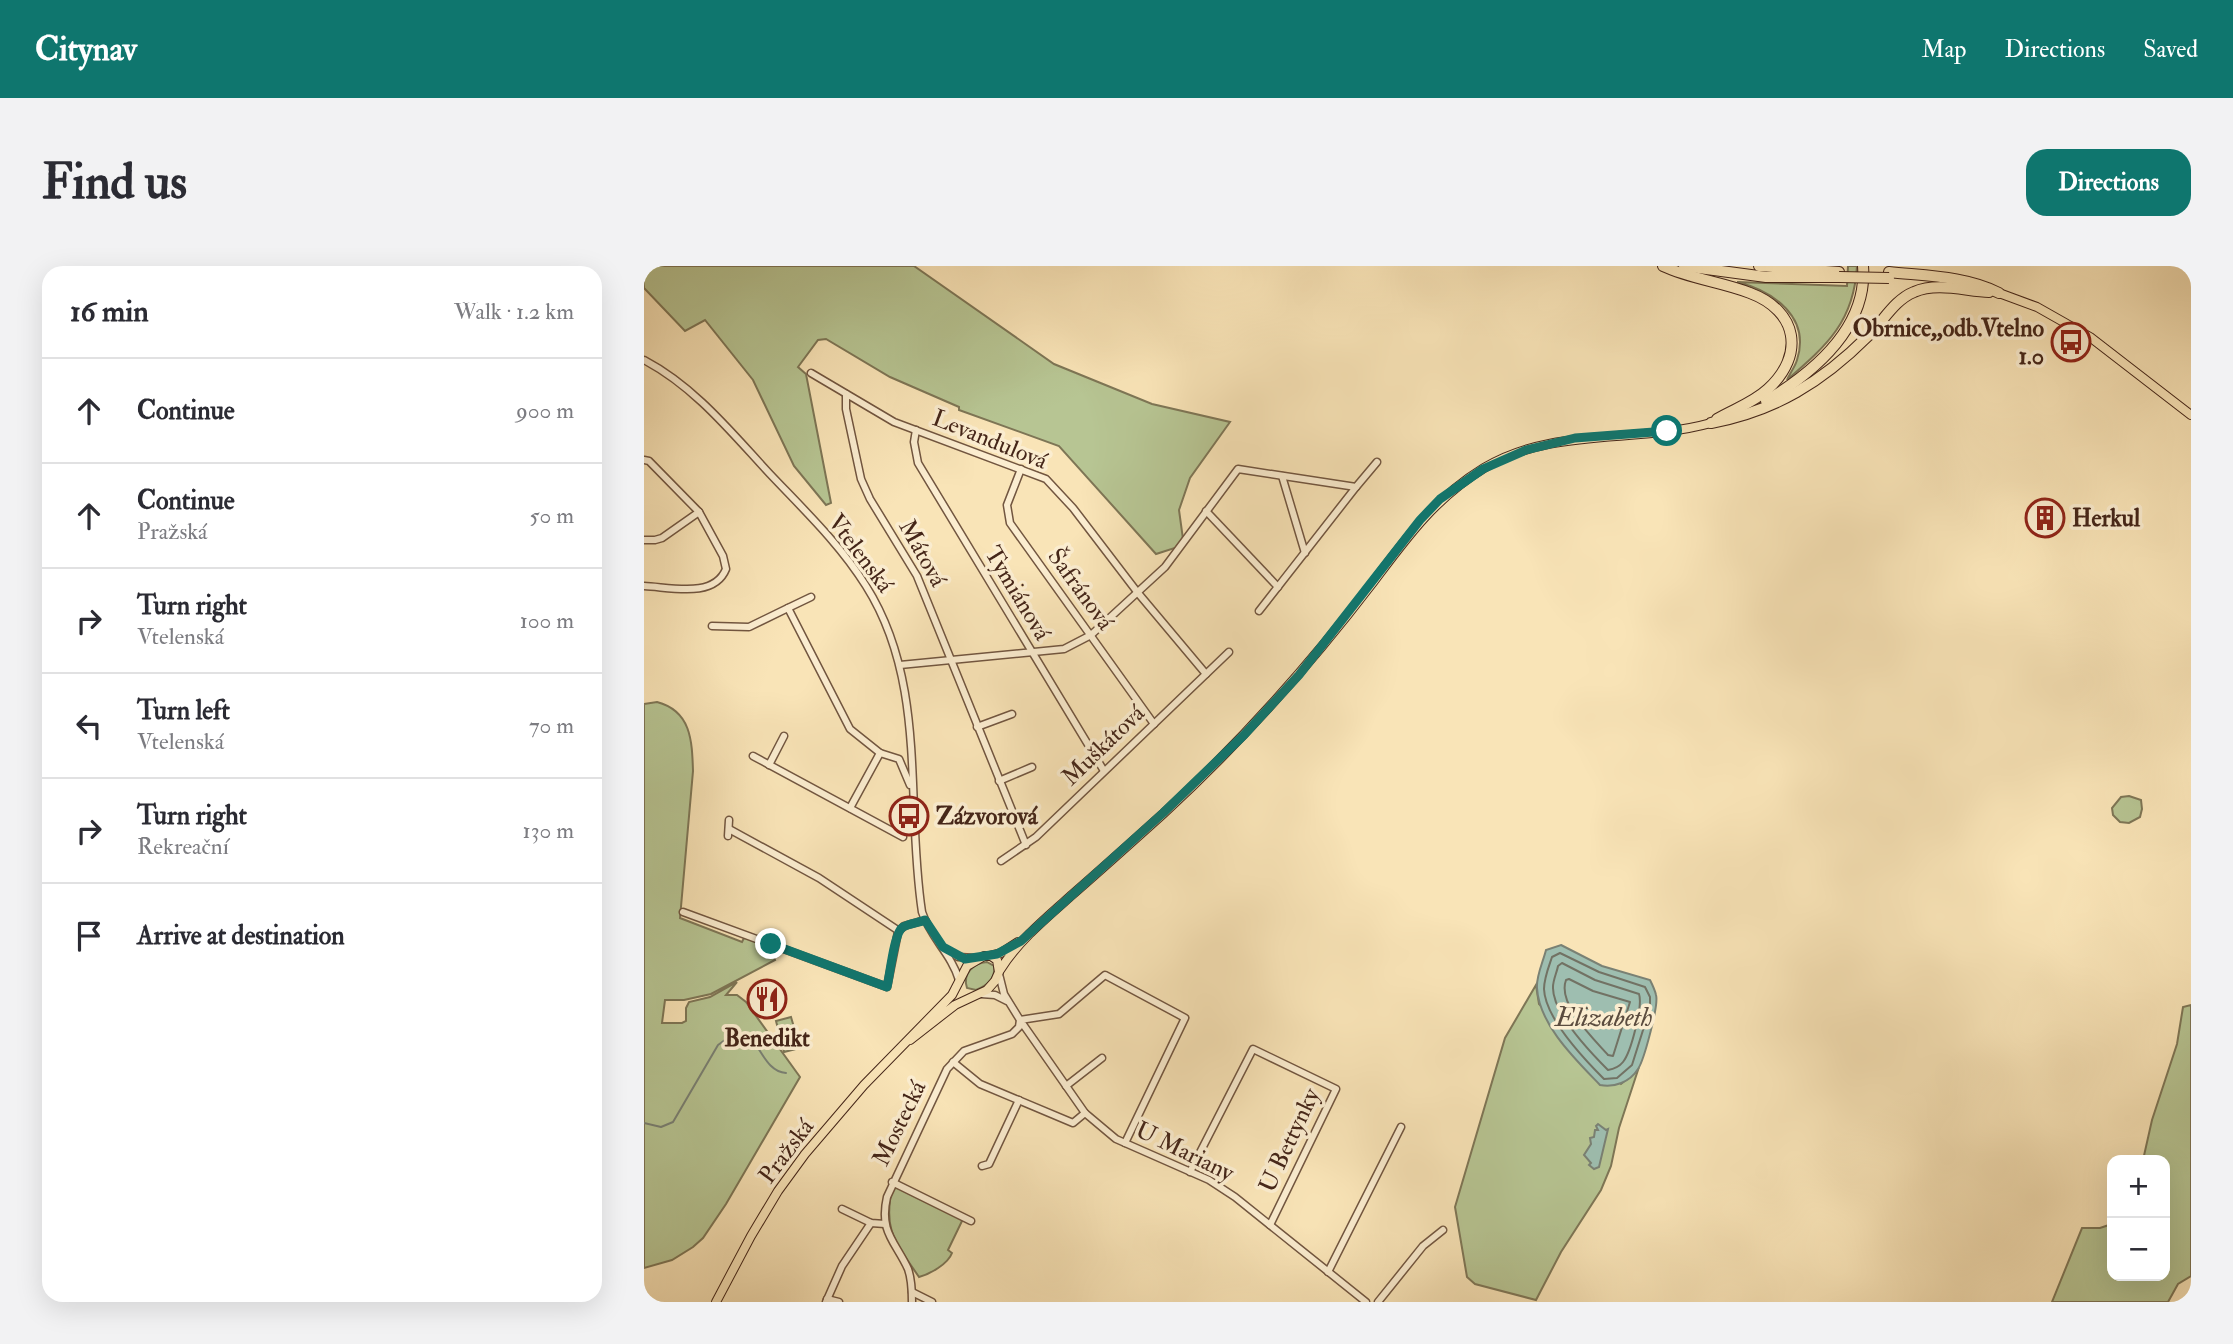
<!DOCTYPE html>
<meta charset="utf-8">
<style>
:root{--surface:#fff;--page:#f2f2f3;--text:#2b2b33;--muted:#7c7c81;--line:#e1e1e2;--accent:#0f766e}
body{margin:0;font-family:"IM FELL Double Pica",serif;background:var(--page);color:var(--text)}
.controls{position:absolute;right:21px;bottom:21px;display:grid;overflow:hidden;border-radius:14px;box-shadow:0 7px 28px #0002}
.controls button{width:63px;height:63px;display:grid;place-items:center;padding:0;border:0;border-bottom:2px solid var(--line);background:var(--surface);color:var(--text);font:35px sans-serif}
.stop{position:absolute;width:21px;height:21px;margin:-16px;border:5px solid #0f766e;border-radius:50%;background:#fff}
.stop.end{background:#0f766e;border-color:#fff;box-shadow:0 2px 7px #0008}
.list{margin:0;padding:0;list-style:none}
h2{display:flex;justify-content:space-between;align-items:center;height:91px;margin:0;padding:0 28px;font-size:30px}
h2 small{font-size:23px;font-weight:400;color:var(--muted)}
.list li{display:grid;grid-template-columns:46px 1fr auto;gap:21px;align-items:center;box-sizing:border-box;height:105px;padding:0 28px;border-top:2px solid var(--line)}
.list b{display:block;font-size:26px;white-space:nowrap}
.list p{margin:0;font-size:23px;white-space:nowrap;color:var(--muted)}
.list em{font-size:23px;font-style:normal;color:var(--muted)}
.icon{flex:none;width:38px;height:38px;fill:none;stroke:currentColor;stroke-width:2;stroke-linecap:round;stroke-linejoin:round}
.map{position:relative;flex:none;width:1547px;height:1036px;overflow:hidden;border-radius:21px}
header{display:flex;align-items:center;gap:42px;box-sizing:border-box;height:98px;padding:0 35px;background:var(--accent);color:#fff}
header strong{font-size:33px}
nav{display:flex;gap:38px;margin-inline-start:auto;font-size:24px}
.intro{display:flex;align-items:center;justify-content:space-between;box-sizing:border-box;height:168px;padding:0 42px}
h1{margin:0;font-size:49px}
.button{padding:18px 32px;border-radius:21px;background:var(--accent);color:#fff;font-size:24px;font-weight:700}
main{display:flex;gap:42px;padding:0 42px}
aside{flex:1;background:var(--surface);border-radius:21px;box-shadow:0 7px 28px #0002}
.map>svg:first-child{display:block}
</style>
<header>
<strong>Citynav</strong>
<nav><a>Map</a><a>Directions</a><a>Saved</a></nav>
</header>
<div class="intro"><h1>Find us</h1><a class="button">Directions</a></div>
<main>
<aside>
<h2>16 min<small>Walk · 1.2 km</small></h2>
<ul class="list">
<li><svg class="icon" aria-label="ahead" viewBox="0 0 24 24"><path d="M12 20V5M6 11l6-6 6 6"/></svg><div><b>Continue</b></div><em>900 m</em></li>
<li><svg class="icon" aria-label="ahead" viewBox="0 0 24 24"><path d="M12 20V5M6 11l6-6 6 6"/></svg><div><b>Continue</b><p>Pražská</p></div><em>50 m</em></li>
<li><svg class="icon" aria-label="right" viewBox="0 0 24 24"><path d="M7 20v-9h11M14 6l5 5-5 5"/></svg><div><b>Turn right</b><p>Vtelenská</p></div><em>100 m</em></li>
<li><svg class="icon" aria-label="left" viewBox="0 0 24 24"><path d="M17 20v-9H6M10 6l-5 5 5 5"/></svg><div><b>Turn left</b><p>Vtelenská</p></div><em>70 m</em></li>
<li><svg class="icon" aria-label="right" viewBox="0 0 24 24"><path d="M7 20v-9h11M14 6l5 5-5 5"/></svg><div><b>Turn right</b><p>Rekreační</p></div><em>130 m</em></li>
<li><svg class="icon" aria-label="arrive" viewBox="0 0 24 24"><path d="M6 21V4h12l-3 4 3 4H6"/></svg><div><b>Arrive at destination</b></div></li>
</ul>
</aside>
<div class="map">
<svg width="1547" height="1036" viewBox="0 0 1547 1036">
<rect width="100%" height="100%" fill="#f9e4b7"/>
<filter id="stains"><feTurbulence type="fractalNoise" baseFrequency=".00286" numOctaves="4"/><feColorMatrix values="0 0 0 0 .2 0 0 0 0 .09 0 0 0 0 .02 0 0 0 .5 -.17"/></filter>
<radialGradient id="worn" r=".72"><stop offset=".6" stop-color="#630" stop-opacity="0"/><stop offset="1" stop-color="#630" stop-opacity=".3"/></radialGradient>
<!-- green -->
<g fill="#b7c593" stroke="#7e7656" stroke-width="2">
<polygon points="0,0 270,0 410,98 508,138 586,156 546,212 535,244 539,273 534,281 512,288 415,180 315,144 315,141 246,111 182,73 174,74 154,101 162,108 187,237 182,239 150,200 109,114 61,54 41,65 0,22"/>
<path d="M1204,0H1213C1210,56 1183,79 1143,114C1146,107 1151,101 1153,94C1167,51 1129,25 1093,16L1203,20Z"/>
<path d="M13,436C47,445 48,474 49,505L36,652L98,676L101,670C116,674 124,679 131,694L67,728L40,734H21L18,757H38L42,755V742L45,736L66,731L93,716L82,729H93L102,736L156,811L82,938L59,972L49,981L28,994L0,1002V438Z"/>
<polygon points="1485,530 1497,534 1498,543 1496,551 1485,557 1476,556 1469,549 1468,542 1477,531"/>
<path d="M343,696L350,700C352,712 343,720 332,724L323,722C318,707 330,697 343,696Z"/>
<polygon points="892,719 895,738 977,818 994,804 975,862 967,900 957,924 917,986 892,1034 831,1018 823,1011 811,941 861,772"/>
<polygon points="1547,739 1547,1010 1534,1018 1524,1036 1408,1036 1438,962 1456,962 1468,958 1468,1010 1521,1010 1521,894 1499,894 1508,854 1533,778 1539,741"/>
<polygon points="147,751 156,782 140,786 132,755"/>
<path d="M249,919L319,953L304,984L308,987C304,998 286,1008 275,1011C251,976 238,963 249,919Z"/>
</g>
<!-- water -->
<g fill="#9ebeb0" stroke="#7a8174" stroke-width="2">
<path d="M917,679L958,700L1006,714C1008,718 1011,724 1012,729C1015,739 1000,794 994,803C986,816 970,822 956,819C932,794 895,759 893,722C892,710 899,696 902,684Z"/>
<polygon points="954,858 962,864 964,863 955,901 950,903 945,899 947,897 940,889 947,878 946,872 950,871 951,864 954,864 952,860"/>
</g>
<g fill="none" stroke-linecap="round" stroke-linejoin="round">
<!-- shore -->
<g stroke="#727264" stroke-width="2">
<path d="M916,687L955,706L1001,721L1006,731V742L988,799L973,812L960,813C939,792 901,752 900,723C900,712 905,700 908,691Z"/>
<path d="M918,697L951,714L995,728C999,740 987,786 979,796C975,801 970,803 964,804C947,787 908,747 909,721C909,714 913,706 914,700Z"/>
<path d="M925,713L949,725L986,736L969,790L964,789C949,772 913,738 922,714Z"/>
</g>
<!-- stream -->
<path stroke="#7a8174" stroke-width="2" d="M0,857L17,861L29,856L74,779L85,771L105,770C117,782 123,806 142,807"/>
<defs>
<g id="minor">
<path d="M0,94C51,121 87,166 125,207C159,243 196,278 222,320C284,418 261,536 278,646C286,671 308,689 315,714"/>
<polyline points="167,107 250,156 402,213 429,242 494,327 562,408"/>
<polyline points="202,128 202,143 217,213 226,233 273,310 382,579"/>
<polyline points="272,164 270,176 274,197 460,505"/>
<path d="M0,194L5,195L55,246L79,290L82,303C70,333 26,321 0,320"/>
<polyline points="377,203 363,239 366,257 510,458"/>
<polyline points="638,210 661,287"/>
<polyline points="562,245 634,321"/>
<polyline points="0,274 11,274 18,272 55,246"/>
<polyline points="167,331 144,342 206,463 236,487 255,493 266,519"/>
<polyline points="615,345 712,221"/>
<polyline points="68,360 105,361 144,342"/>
<polyline points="256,399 420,383 447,369 521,301 594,203 712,221 733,196"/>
<polyline points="333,461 368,448"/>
<polyline points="109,490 259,571"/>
<polyline points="125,499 140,470"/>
<polyline points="355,515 388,501"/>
<polyline points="206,542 236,487"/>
<polyline points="85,563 175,612 255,665"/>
<polyline points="84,570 85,554"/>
<polyline points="357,595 392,571 585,386"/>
<polyline points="39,646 243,721 254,666 260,660 281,654"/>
<polyline points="303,684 314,691 332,692"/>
<polyline points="337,728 351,729 363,735"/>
<polyline points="309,796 336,818 429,857 441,847 472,873 565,914 591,931 722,1036"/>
<polyline points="422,820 458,792"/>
<polyline points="441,847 376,754 415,748 461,709 541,752 481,877"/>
<polyline points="338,900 345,898 375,834"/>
<polyline points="546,906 609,783 692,823 626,959"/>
<polyline points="248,916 327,955"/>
<polyline points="198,943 227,957 241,958"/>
<polyline points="684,1006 757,861"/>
<polyline points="268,1026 288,1036"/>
<polyline points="183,1033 195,1036"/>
<polyline points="182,1036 198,1000 227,957"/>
<path d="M268,1036C268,1025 268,1014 264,1003C251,975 235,966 243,931L303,803L320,785L368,768L375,761L376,754L360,728L355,708"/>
<polyline points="734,1036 779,980 799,964"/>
</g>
<g id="major">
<polyline points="1355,27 1393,41 1446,71 1547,149"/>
<polyline points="345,690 357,687 374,676"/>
<path d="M356,704C375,674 402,652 429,628C460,601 490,574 520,547C597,476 666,399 730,315C763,271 791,232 840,202C910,160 991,178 1067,157"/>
<polyline points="72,1036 107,970 134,925 161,888 220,819 308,729 323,700 340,690 347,690 353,694 355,706 351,715 343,724 311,739 266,774"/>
</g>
<g id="highway">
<path d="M1019,0C1047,13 1078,16 1106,27C1154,45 1161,89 1124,123C1109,137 1090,143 1073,153"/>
<polyline points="1040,0 1122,11 1195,11"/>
<polyline points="1115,0 1195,6"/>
<path d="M1245,6C1281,10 1322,10 1355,27"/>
<path d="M1122,135C1170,106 1224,62 1219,0"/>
<path d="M1067,157C1131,145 1178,116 1224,70C1239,56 1250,34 1270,26C1293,16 1321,25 1345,26"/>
</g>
</defs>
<!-- minor casing -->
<use href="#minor" stroke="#725640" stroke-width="9"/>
<!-- major casing -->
<use href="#major" stroke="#452619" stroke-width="10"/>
<!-- highway casing -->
<use href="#highway" stroke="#452619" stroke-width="12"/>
<!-- minor -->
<use href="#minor" stroke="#fbedd0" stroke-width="6"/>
<!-- major -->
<use href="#major" stroke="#f9e4b7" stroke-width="8"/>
<!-- highway -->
<use href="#highway" stroke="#f9e4b7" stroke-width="10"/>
<defs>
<polyline id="highway-bridge" points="1195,11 1245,12"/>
</defs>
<!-- highway-bridge casing -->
<use href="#highway-bridge" stroke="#452619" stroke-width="12" stroke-linecap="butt"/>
<!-- highway-bridge -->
<use href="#highway-bridge" stroke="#f9e4b7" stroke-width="10"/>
</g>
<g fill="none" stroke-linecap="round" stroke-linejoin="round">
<!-- route -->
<path stroke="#0f766e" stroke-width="9" d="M127,678L243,721C246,709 250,666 259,661C266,657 274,657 281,654L299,681L321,693L353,688L377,675L519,547L600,469L655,409L776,254L796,233L839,203L882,184L931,172L1023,165"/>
</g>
<!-- icons -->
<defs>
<symbol id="bus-ring" viewBox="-11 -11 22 22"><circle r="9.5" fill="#fbedd0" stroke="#8f2418" stroke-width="1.5"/><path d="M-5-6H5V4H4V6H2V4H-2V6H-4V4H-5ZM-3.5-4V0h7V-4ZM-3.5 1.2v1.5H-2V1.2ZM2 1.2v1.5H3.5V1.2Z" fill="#8f2418"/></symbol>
<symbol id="building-ring" viewBox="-11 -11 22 22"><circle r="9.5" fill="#fbedd0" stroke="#8f2418" stroke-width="1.5"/><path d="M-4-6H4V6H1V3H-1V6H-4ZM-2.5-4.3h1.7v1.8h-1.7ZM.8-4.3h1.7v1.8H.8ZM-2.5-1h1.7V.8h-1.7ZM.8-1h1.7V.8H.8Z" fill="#8f2418"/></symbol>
<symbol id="restaurant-ring" viewBox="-11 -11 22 22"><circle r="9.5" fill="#fbedd0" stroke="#8f2418" stroke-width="1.5"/><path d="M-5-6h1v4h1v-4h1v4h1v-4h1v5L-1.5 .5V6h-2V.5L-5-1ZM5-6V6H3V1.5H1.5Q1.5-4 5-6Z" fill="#8f2418"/></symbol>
</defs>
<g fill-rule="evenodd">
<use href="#bus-ring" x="1405" y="54" width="44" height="44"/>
<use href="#building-ring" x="1379" y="230" width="44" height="44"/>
<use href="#bus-ring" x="243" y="528" width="44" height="44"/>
<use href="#restaurant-ring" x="101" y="711" width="44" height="44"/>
</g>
<g text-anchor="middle" stroke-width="7" stroke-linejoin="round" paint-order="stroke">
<!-- poi labels -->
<g font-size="24" font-weight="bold" fill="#452619" stroke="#fbedd0" text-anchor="start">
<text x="1400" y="70" text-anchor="end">Obrnice,,odb.Vtelno<tspan x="1400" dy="28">1.0</tspan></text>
<text x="1428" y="260">Herkul</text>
<text x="292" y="558">Zázvorová</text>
<text x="123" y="780" text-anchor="middle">Benedikt</text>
</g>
<!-- street labels -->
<g font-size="24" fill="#452619" stroke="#fbedd0">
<text transform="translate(346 173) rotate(22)" y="8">Levandulová</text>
<text transform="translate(217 287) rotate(53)" y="8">Vtelenská</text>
<text transform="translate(279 287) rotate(61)" y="8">Mátová</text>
<text transform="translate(437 323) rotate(54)" y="8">Šafránová</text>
<text transform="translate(374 327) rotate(59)" y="8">Tymiánová</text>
<text transform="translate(459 479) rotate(-44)" y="8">Muškátová</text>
<text transform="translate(255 857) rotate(-64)" y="8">Mostecká</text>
<text transform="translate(645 874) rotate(-65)" y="8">U Bettynky</text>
<text transform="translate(142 885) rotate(-53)" y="8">Pražská</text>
<text transform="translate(541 885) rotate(26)" y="8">U Mariany</text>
</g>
<!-- water labels -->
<g font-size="26" font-style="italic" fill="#5b4c3f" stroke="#fbedd0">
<text x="960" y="760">Elizabeth</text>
</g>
</g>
<rect width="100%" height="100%" filter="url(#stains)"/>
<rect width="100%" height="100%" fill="url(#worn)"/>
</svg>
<div class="controls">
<button>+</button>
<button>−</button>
</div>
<div class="stop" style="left:1023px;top:165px"></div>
<div class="stop end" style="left:127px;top:678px"></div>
</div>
</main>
